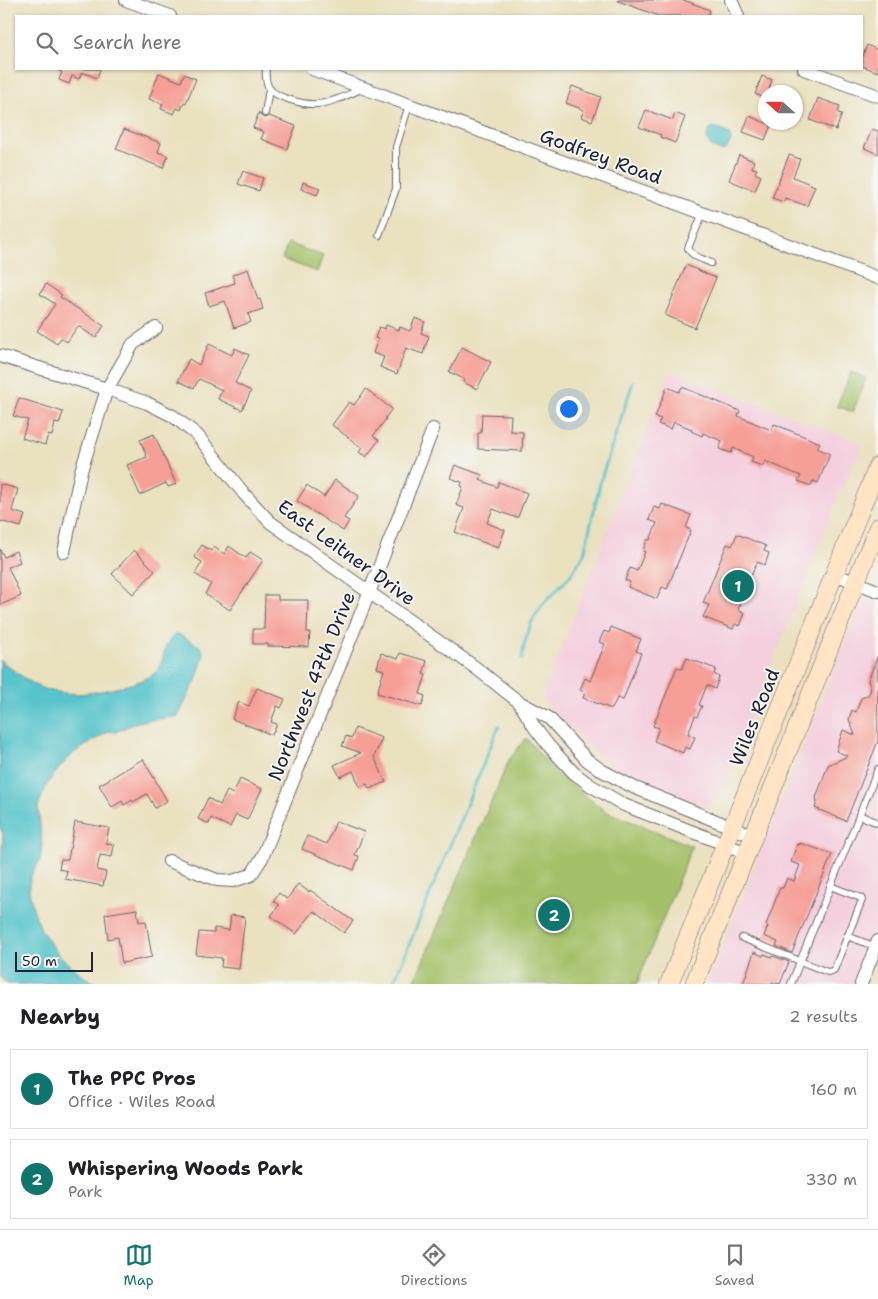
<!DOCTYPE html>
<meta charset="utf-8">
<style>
:root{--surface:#fff;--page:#f6f6f6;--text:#202124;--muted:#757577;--line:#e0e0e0;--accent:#0f766e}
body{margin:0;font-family:"Shantell Sans",sans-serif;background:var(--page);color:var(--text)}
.compass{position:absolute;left:758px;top:85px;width:45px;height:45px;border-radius:50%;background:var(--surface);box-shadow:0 1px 4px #0004;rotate:291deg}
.scale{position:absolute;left:15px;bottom:12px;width:78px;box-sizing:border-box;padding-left:5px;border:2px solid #22223b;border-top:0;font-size:14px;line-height:18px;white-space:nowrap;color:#22223b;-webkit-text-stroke:4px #f6f6f2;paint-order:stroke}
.you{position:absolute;left:568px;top:408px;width:18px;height:18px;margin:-12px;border:4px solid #fff;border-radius:50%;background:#1a73e8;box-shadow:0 0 0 8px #1a73e833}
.badge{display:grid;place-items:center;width:32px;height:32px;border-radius:50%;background:var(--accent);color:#fff;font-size:16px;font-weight:700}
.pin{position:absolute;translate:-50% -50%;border:2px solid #fff;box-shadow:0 1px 5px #0006}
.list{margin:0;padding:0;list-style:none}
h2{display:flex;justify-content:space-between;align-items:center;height:65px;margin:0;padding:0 20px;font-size:21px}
h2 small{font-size:16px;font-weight:400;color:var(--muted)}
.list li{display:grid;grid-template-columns:32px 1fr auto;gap:15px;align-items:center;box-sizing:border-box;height:80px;margin:0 10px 10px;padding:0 10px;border:1px solid var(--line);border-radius:0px}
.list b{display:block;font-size:19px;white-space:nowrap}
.list p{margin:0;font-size:16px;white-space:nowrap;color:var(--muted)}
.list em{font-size:16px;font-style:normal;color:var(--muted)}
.icon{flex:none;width:28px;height:28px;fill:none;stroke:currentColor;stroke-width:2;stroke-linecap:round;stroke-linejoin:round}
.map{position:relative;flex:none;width:878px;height:984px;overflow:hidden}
.search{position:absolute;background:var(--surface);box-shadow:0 1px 4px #0004;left:15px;right:15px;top:15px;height:55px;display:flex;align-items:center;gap:12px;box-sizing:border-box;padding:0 18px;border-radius:0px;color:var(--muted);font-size:19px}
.sheet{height:245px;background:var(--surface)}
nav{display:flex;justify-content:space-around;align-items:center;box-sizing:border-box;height:70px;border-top:1px solid var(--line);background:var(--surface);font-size:14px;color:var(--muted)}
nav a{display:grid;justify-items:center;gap:2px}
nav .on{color:var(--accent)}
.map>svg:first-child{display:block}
</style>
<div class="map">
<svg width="878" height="984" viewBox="0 0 878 984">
<rect width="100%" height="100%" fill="#f6f6f2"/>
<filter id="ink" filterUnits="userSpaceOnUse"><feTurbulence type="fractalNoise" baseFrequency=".02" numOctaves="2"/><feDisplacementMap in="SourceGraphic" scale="10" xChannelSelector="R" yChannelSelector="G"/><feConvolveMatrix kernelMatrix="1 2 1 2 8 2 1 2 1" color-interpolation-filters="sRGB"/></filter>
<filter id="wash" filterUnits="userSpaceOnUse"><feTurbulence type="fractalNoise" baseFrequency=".0096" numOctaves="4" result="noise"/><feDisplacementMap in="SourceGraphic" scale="20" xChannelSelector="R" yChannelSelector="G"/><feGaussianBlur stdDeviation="1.12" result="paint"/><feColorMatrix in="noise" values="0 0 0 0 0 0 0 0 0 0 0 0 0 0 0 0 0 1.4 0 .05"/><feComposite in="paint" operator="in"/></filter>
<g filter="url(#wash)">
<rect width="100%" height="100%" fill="#eae1bf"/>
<!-- built -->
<g fill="#f4cfde">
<polygon points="670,371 863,444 839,495 718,799 708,805 696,803 642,781 615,767 597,754 579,737 542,698"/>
<polygon points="869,598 878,601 878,922 853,984 707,984 861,603"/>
</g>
<!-- green -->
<g fill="#a4c169" stroke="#637252">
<polygon points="288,243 323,256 317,272 282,259"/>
<polygon points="851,372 866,378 853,412 837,406"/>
<polygon points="526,738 556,773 605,811 692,846 637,984 413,984 509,760"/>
</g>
<!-- water -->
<g fill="#56c4cb" stroke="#3c7383">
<path d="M713,127L718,128L729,134L731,140L726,150C712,153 699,138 713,127Z"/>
<path d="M176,633L201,647L204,655L196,680L178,716L137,722L116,732L109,731L75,752L60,767L47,784L38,806L42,845L40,860L30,877L29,891L33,908L41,930L58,954L84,977L98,984H7L0,977V867L1,864L3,835L0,826V660C13,670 29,683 44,689C52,692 71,694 78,694C96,693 147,684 158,670C162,664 163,655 165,649C166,643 172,638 176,633Z"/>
</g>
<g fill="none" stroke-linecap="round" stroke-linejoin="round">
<!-- stream -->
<g stroke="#56c4cb" stroke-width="3">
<polyline points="522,659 524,645 531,623 543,604 570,576 584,554 601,479 633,382"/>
<polyline points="393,984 499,726"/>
</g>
</g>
<g id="blocks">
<!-- building -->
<g fill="#f69f96">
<polygon points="618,0 684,0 710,10 708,16 659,16 618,1"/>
<polygon points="867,45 878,50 878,72 862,66 862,58"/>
<polygon points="54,69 100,69 97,78 82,72 79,79 72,76 69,84 59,80 62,72"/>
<polygon points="159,73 181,82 184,74 196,79 186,103 184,102 181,110 177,108 174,114 161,109 163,104 149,99"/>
<polygon points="762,76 772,80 768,92 766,92 765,98 755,94"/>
<polygon points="572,86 601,97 592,121 581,117 584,110 566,103"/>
<polygon points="818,98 840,106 838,113 842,114 836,130 810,120"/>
<polygon points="646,110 673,120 675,113 685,117 675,143 660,137 661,135 639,127"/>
<polygon points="259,112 261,116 264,118 267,117 269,116 296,126 287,149 261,139 264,132 253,128"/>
<polygon points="749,116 771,125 765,140 743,132"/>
<polygon points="124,129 161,143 158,152 168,156 163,168 116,149"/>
<polygon points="872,129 878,131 878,154 864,148"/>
<polygon points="739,155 754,161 752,168 757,169 755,173 761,176 755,191 729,180"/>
<polygon points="789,155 800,159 793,177 815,186 807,206 785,198 784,202 772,198"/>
<polygon points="243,171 263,178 259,191 238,184"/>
<polygon points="303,182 320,188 317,195 301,189"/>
<polygon points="686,265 716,278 695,328 665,315"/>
<polygon points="248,269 258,300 260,299 263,309 248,314 251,322 234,328 225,301 209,306 205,293 235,283 232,275"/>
<polygon points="46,284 62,295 60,297 104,326 96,338 78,326 67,342 61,338 57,344 37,331 55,304 40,294"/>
<polygon points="415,318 425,322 421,333 429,336 423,354 406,348 397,374 380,367 384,357 373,353 378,339 375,338 379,327 385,329 386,325 399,330 400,327 410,331"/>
<polygon points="209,344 232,355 235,348 249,355 235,383 251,391 242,410 218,399 222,390 199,379 194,388 178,381 189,359 199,365"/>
<polygon points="462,347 491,362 477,389 463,382 464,379 449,372"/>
<polygon points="667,387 679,392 682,387 740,411 738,416 750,421 771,430 774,424 820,443 817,448 830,454 818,483 813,481 811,486 798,481 801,476 765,461 763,466 751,462 753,457 733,448 731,453 719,449 722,441 703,433 702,436 691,431 692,429 674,422 671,429 658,424 661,419 655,417"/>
<polygon points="366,389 392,409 385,418 386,419 373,436 379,440 366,457 359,452 362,448 332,425 349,402 354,405"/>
<polygon points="19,398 63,412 59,424 55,423 52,436 48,435 45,445 22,438 28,420 13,416"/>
<polygon points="482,414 511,415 510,431 523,432 522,451 478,449 478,433 481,433"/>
<polygon points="154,434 176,484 168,487 166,483 140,495 127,465 147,457 140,440"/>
<polygon points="455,465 482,475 480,480 497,487 499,482 527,493 518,517 514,517 493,509 487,523 505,530 498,548 455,532 464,508 456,505 463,487 461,486 462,482 450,478"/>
<polygon points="335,480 359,496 344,518 349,521 343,531 297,501 307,485 324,497"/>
<polygon points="0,484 18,489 12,511 25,515 21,527 0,521"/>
<polygon points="662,504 691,515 686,528 691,530 667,589 662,587 657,599 628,587 630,582 625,580 630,568 637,571 645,552 643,551 647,540 650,540 657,523 649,520 654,507 660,509"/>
<polygon points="737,534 766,546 764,551 769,553 765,565 757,562 749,581 752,582 747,593 745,592 738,610 745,613 740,626 735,624 733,629 703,617 709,605 703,603 727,544 732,546"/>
<polygon points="202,545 211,551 214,547 224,554 229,546 246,558 250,552 263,560 230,610 205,594 211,584 195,574 202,562 194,557"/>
<polygon points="0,549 4,557 16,551 20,562 8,567 21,596 0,605"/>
<polygon points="134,550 155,571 133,594 112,574"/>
<polygon points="265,595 278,595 278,600 308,600 307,632 310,632 309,647 268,646 268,644 253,644 253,629 264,629"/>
<polygon points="611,627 641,639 636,651 641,653 623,700 617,698 612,709 583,698 585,692 580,690 585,678 590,681 605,644 599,642 604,631 609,633"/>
<polygon points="381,653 398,659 400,653 427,661 423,674 426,675 420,694 425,696 422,706 377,693 384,670 377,668"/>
<polygon points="877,657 878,741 846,821 815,808 817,802 816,798 828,765 848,756 836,751 843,730 855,735 849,719 852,710 856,712 861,698 867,696 870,692 871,687 868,681"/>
<polygon points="687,658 716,669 714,674 719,677 715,689 707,685 699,705 702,706 697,717 695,716 688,734 695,737 690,749 685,747 683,753 654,741 659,728 653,726 677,667 682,669"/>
<polygon points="257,688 285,699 281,708 277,706 271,722 277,724 272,735 232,719 239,702 249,706"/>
<polygon points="355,728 382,738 374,757 386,782 369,789 367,784 360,787 353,771 340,777 334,765 361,753 342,746 346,736 352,738"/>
<polygon points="143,759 167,801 155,808 147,794 133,802 132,800 124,805 122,801 112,807 99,785"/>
<polygon points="240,779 262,789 247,820 236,815 230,827 211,818 209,824 198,819 208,798 220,805 227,791 233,794"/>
<polygon points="336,821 364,832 355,855 359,856 354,870 302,849 307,836 327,844"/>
<polygon points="75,822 109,828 106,843 114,845 112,857 100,855 97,870 106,872 103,886 65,879 67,871 59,869 61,859 68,860"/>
<polygon points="800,843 832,854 792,953 776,946 778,942 764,936 768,926 766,925 780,888 783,888 787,878 794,881 800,865 791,862 797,844 800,845"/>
<polygon points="298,884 309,892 310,890 353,921 344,933 314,911 296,934 271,916 279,905 273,901 279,893 287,899"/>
<polygon points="137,909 139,922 146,921 152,957 122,963 118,937 108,939 105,914"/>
<polygon points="231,915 245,917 239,969 221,967 222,958 196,955 199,932 214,933 214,928 229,930"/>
<polygon points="754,952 763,956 764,954 772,957 773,956 789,962 780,984 772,982 771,984 743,984"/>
</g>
</g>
</g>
<g filter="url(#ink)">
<use href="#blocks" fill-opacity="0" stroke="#686569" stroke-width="1"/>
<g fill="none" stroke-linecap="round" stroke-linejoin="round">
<defs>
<g id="lane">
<path d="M266,69C265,74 266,83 269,88C276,98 305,105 317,104C332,103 348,95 361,89"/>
<polyline points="265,113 269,89"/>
<path d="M703,213L688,248C692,257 703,259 711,263"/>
<polyline points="379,235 396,189 396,147 409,105"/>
<polyline points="859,815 878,823"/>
<polyline points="847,936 876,947"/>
<polyline points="742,938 825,971 828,972 834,970 862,900 861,898 830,886"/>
<polyline points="791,984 878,769"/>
</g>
<g id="street">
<polyline points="126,0 170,16"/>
<polyline points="731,0 738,16"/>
<polyline points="312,69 878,278"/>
<polyline points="804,69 878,96"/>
<polyline points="0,356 107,389 147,403 173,416 197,435 245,495 270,522 476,668 519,702 549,718 587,760 601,770 633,787 753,836"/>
<polyline points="64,552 81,471 107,389 133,344 156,328"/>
<polyline points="834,574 878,591"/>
<polyline points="519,702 535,728 548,745 574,773 590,785 624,805 747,853"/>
<polyline points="169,861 217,880 233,881 251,875 262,858 369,593 433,429"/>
<polyline points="861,984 878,941"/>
</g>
<g id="secondary">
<polyline points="669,984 878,466"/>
<polyline points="694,984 878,527"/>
</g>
</defs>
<!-- lane casing -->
<use href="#lane" stroke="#686569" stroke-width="8"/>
<!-- street casing -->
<use href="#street" stroke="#686569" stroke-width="14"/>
<!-- secondary casing -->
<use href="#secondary" stroke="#686569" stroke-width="19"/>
<!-- lane -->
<use href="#lane" stroke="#fff" stroke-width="6"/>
<!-- street -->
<use href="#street" stroke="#fff" stroke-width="12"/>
<!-- secondary -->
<use href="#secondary" stroke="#ffe4c6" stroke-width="18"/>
</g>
</g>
<g text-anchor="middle" stroke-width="4" stroke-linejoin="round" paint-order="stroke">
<!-- street labels -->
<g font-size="19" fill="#22223b" stroke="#f6f6f2">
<text transform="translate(601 156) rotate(20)" y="7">Godfrey Road</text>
<text transform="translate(347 552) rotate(36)" y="7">East Leitner Drive</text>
<text transform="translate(311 686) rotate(-68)" y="7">Northwest 47th Drive</text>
<text transform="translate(754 717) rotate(-68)" y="7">Wiles Road</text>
</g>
</g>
</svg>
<svg class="compass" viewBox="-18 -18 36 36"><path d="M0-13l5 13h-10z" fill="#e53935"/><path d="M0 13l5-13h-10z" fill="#757577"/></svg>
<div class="scale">50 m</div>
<div class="you"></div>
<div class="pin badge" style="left:738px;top:586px">1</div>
<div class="pin badge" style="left:554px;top:915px">2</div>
<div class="search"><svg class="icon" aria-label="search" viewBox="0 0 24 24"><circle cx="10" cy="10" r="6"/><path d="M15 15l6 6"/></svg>Search here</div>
</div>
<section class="sheet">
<h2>Nearby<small>2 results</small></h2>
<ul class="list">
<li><span class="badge">1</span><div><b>The PPC Pros</b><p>Office · Wiles Road</p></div><em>160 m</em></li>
<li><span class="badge">2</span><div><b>Whispering Woods Park</b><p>Park</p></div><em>330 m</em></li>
</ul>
</section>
<nav>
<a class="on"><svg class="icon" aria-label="map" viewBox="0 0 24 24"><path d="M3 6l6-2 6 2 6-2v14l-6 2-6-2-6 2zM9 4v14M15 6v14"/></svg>Map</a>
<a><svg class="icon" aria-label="directions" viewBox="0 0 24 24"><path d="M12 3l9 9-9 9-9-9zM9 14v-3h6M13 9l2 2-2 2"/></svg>Directions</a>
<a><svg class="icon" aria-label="saved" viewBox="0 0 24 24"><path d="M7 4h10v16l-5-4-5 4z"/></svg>Saved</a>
</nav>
